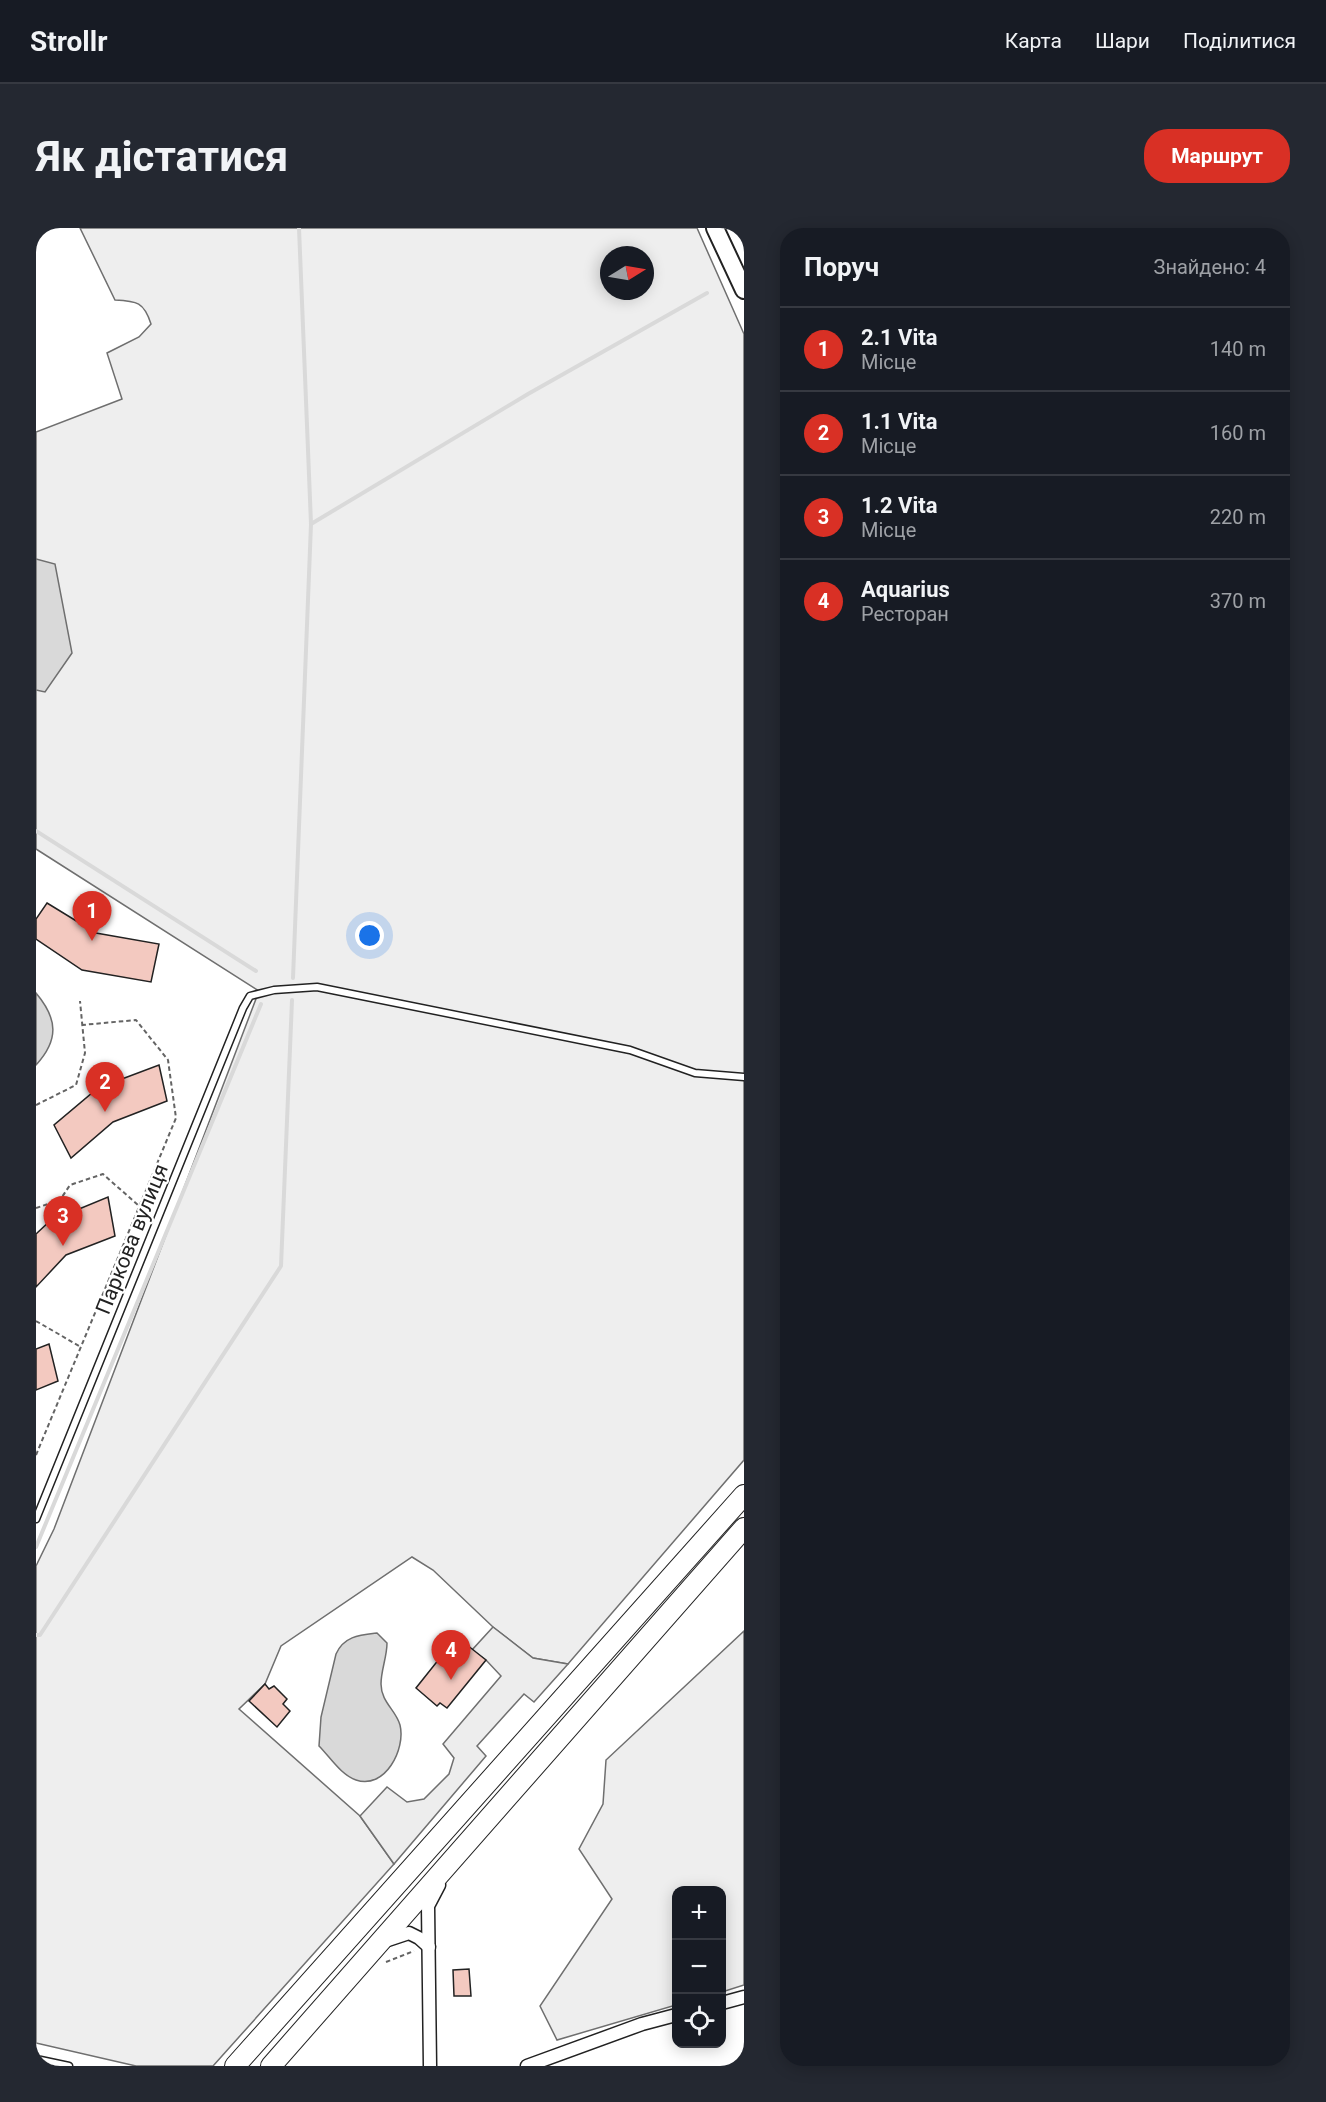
<!DOCTYPE html>
<html lang="uk">
<meta charset="utf-8">
<style>
:root{--surface:#171b24;--page:#242831;--text:#f1f3f6;--muted:#9ea1a6;--line:#363941;--accent:#d93025}
body{margin:0;font-family:Roboto,sans-serif;background:var(--page);color:var(--text)}
.controls{position:absolute;right:18px;bottom:18px;display:grid;overflow:hidden;border-radius:12px;box-shadow:0 3px 15px #0003}
.controls button{width:54px;height:54px;display:grid;place-items:center;padding:0;border:0;border-bottom:2px solid var(--line);background:var(--surface);color:var(--text);font:30px sans-serif}
.compass{position:absolute;left:564px;top:18px;width:54px;height:54px;border-radius:50%;background:var(--surface);box-shadow:0 3px 15px #0003;rotate:79deg}
.you{position:absolute;left:334px;top:708px;width:21px;height:21px;margin:-15px;border:4px solid #fff;border-radius:50%;background:#1a73e8;box-shadow:0 0 0 9px #1a73e833}
.badge{display:grid;place-items:center;width:39px;height:39px;border-radius:50%;background:var(--accent);color:#fff;font-size:20px;font-weight:700}
.pin{position:absolute;translate:-50% -50px;filter:drop-shadow(0 2px 3px #0008)}
.pin::after{content:'';position:absolute;top:32px;width:21px;height:18px;background:inherit;clip-path:polygon(0 0,100% 0,50% 100%)}
.list{margin:0;padding:0;list-style:none}
h2{display:flex;justify-content:space-between;align-items:center;height:78px;margin:0;padding:0 24px;font-size:26px}
h2 small{font-size:20px;font-weight:400;color:var(--muted)}
.list li{display:grid;grid-template-columns:39px 1fr auto;gap:18px;align-items:center;box-sizing:border-box;height:84px;padding:0 24px;border-top:2px solid var(--line)}
.list b{display:block;font-size:22px;white-space:nowrap}
.list p{margin:0;font-size:20px;white-space:nowrap;color:var(--muted)}
.list em{font-size:20px;font-style:normal;color:var(--muted)}
.icon{flex:none;width:33px;height:33px;fill:none;stroke:currentColor;stroke-width:2;stroke-linecap:round;stroke-linejoin:round}
.map{position:relative;flex:none;width:708px;height:1838px;overflow:hidden;border-radius:24px}
header{display:flex;align-items:center;gap:36px;box-sizing:border-box;height:84px;padding:0 30px;background:var(--surface);border-bottom:2px solid var(--line)}
header strong{font-size:28px}
nav{display:flex;gap:33px;margin-inline-start:auto;font-size:21px}
.intro{display:flex;align-items:center;justify-content:space-between;box-sizing:border-box;height:144px;padding:0 36px}
h1{margin:0;font-size:42px}
.button{padding:15px 27px;border-radius:24px;background:var(--accent);color:#fff;font-size:21px;font-weight:700}
main{display:flex;gap:36px;padding:0 36px}
aside{flex:1;background:var(--surface);border-radius:24px;box-shadow:0 3px 15px #0003}
.map>svg:first-child{display:block}
</style>
<header>
<strong>Strollr</strong>
<nav><a>Карта</a><a>Шари</a><a>Поділитися</a></nav>
</header>
<div class="intro"><h1>Як дістатися</h1><a class="button">Маршрут</a></div>
<main>
<div class="map">
<svg width="708" height="1838" viewBox="0 0 708 1838">
<rect width="100%" height="100%" fill="#fff"/>
<!-- green -->
<g fill="#eee" stroke="#6f6f6f" stroke-width="1.5" fill-rule="evenodd">
<path d="M44,0H661L708,106V1232L532,1436L497,1430L457,1399L397,1342L376,1329L245,1418L229,1456L203,1481L324,1588L358,1636L177,1838H100L0,1815V1338L18,1301L223,763L0,621V204L86,171L71,125L103,109L115,96C108,74 101,73 79,72ZM573,27H609V63H573Z"/>
<polygon points="708,1403 708,1757 686,1764 686,1662 640,1662 640,1777 521,1812 504,1778 576,1671 543,1621 567,1576 570,1532"/>
</g>
<!-- parking -->
<polygon fill="#ededed" stroke="#6f6f6f" stroke-width="1.5" points="457,1399 497,1430 532,1436 498,1474 488,1466 441,1518 450,1528 358,1636 324,1588 351,1559 371,1574 388,1571 413,1546 418,1530 407,1516 465,1448 450,1432 436,1422"/>
<!-- water -->
<g fill="#d9d9d9" stroke="#6f6f6f" stroke-width="1.5">
<polygon points="0,331 19,336 36,425 9,464 0,462"/>
<path d="M0,765C22,791 23,812 0,837Z"/>
<path d="M341,1405L351,1415C351,1429 345,1442 345,1456C345,1474 360,1482 364,1497C370,1521 349,1562 320,1552C305,1547 294,1529 283,1518L285,1489L300,1426C308,1408 324,1407 341,1405Z"/>
</g>
<g fill="none" stroke-linecap="round" stroke-linejoin="round">
<!-- stream -->
<g stroke="#d9d9d9" stroke-width="4">
<polyline points="275,296 492,166 671,65"/>
<polyline points="0,603 220,743"/>
<polyline points="257,750 275,296 263,0"/>
<polyline points="0,1319 225,776"/>
<polyline points="0,1407 4,1407 245,1038 256,772"/>
</g>
</g>
<!-- building -->
<g fill="#f3c9c0" stroke="#222" stroke-width="1.5">
<polygon points="11,675 60,705 123,716 115,754 46,742 0,711 0,691"/>
<polygon points="123,837 131,873 77,894 35,930 18,897 62,860"/>
<polygon points="72,969 79,1008 30,1027 0,1059 0,1006 14,993"/>
<polygon points="13,1116 22,1153 0,1162 0,1121"/>
<polygon points="426,1413 450,1432 411,1480 404,1475 401,1478 380,1460 415,1416 420,1421"/>
<polygon points="229,1456 233,1461 238,1458 251,1471 247,1476 254,1483 241,1499 213,1473"/>
<polygon points="433,1741 435,1768 418,1768 417,1742"/>
</g>
<g fill="none" stroke-linecap="round" stroke-linejoin="round">
<defs>
<g id="lane">
<polyline points="0,1291 207,780 214,768 238,762 281,759 594,822 659,845 708,849"/>
<polyline points="0,1831 33,1838"/>
</g>
<g id="street">
<polyline points="349,1713 373,1705 383,1710 393,1719"/>
<polyline points="686,1775 708,1769"/>
<polyline points="394,1838 392,1678 403,1657"/>
<polyline points="491,1838 606,1796 640,1787"/>
</g>
<polyline id="secondary" points="679,0 708,62"/>
<g id="primary">
<polyline points="199,1838 708,1267"/>
<polyline points="235,1838 708,1300"/>
</g>
</defs>
<!-- lane casing -->
<use href="#lane" stroke="#222" stroke-width="9"/>
<!-- street casing -->
<use href="#street" stroke="#222" stroke-width="15"/>
<!-- secondary casing -->
<use href="#secondary" stroke="#222" stroke-width="20"/>
<!-- primary casing -->
<use href="#primary" stroke="#222" stroke-width="22"/>
<!-- path -->
<g stroke="#646464" stroke-width="2" stroke-dasharray="4.5 3" stroke-linecap="butt">
<polyline points="0,877 40,857 49,825 44,773"/>
<polyline points="0,980 24,972 34,957 67,946 103,978"/>
<polyline points="0,1093 45,1119"/>
<polyline points="0,1227 140,890 132,832 100,792 46,797"/>
<polyline points="350,1734 378,1723"/>
</g>
<!-- lane -->
<use href="#lane" stroke="#fff" stroke-width="6"/>
<!-- street -->
<use href="#street" stroke="#fff" stroke-width="12"/>
<!-- secondary -->
<use href="#secondary" stroke="#fff" stroke-width="16"/>
<!-- primary -->
<use href="#primary" stroke="#fff" stroke-width="20"/>
</g>
<g text-anchor="middle" stroke-width="4.5" stroke-linejoin="round" paint-order="stroke">
<!-- street labels -->
<g font-size="21" fill="#222" stroke="#fff">
<text transform="translate(96 1011) rotate(-68)" y="7">Паркова вулиця</text>
</g>
</g>
</svg>
<div class="controls">
<button>+</button>
<button>−</button>
<button><svg class="icon" aria-label="locate" viewBox="0 0 24 24"><circle cx="12" cy="12" r="6"/><path d="M12 2v4M12 18v4M2 12h4M18 12h4"/></svg></button>
</div>
<svg class="compass" viewBox="-18 -18 36 36"><path d="M0-13l5 13h-10z" fill="#e53935"/><path d="M0 13l5-13h-10z" fill="#9ea1a6"/></svg>
<div class="you"></div>
<div class="pin badge" style="left:56px;top:713px">1</div>
<div class="pin badge" style="left:69px;top:884px">2</div>
<div class="pin badge" style="left:27px;top:1018px">3</div>
<div class="pin badge" style="left:415px;top:1452px">4</div>
</div>
<aside>
<h2>Поруч<small>Знайдено: 4</small></h2>
<ul class="list">
<li><span class="badge">1</span><div><b>2.1 Vita</b><p>Місце</p></div><em>140 m</em></li>
<li><span class="badge">2</span><div><b>1.1 Vita</b><p>Місце</p></div><em>160 m</em></li>
<li><span class="badge">3</span><div><b>1.2 Vita</b><p>Місце</p></div><em>220 m</em></li>
<li><span class="badge">4</span><div><b>Aquarius</b><p>Ресторан</p></div><em>370 m</em></li>
</ul>
</aside>
</main>
